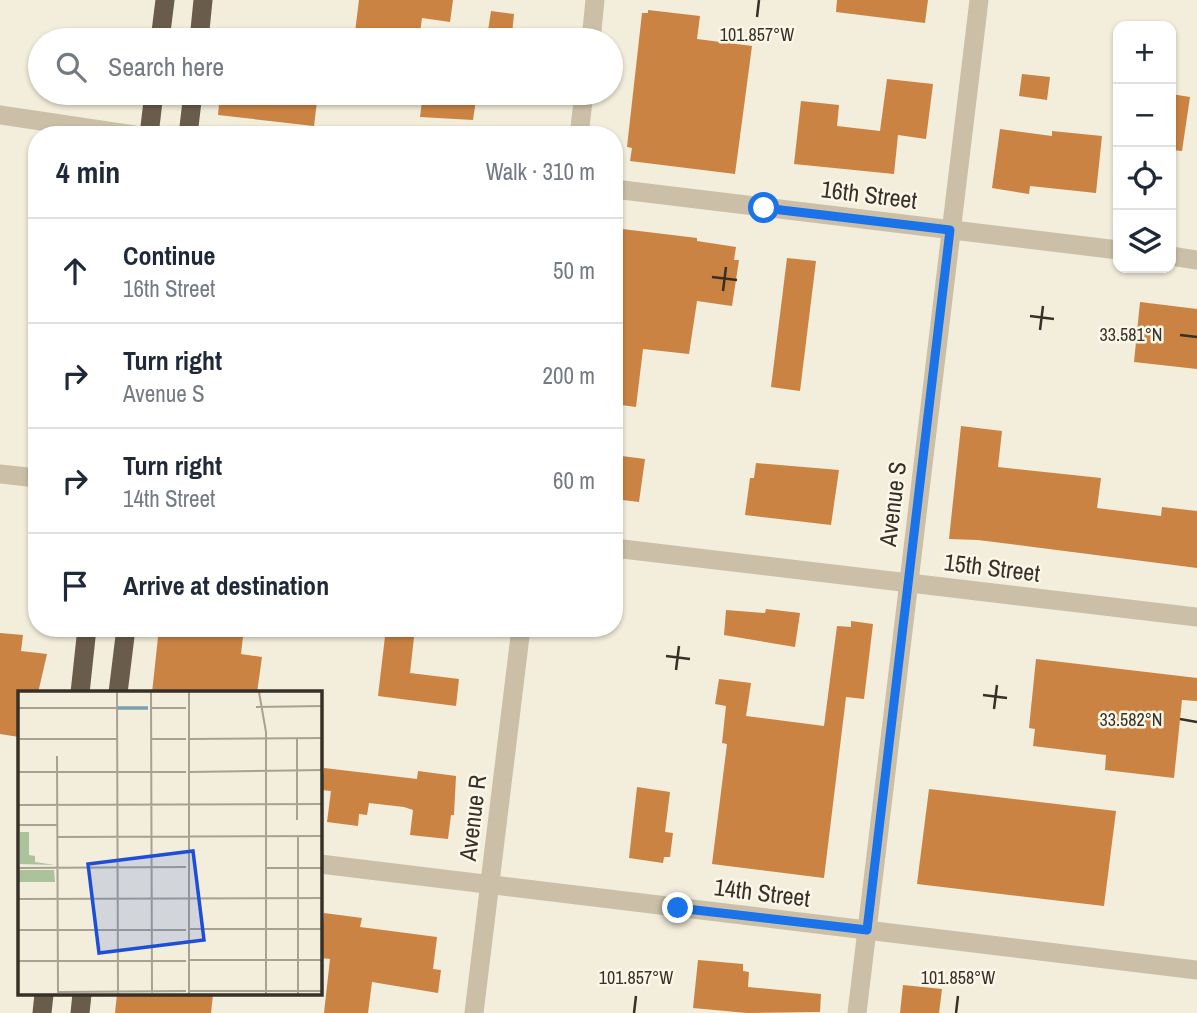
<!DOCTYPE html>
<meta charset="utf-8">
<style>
:root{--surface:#fff;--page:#f2f2f3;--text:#1f2937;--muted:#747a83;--line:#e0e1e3}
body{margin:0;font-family:"Archivo Narrow",sans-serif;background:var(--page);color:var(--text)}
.controls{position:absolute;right:21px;top:21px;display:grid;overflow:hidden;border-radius:14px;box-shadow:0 2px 5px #0004}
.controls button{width:63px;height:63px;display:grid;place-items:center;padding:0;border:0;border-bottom:2px solid var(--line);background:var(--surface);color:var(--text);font:35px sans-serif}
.stop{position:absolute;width:21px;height:21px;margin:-16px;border:5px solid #1a73e8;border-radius:50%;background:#fff}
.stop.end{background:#1a73e8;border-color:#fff;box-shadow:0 2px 7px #0008}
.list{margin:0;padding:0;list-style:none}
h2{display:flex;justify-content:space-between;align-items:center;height:91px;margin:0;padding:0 28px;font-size:30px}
h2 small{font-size:23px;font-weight:400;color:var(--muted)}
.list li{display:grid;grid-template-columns:46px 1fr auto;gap:21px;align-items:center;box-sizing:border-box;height:105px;padding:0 28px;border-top:2px solid var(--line)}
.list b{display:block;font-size:26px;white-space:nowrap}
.list p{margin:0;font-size:23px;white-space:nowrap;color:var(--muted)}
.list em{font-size:23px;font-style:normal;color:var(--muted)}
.icon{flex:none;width:38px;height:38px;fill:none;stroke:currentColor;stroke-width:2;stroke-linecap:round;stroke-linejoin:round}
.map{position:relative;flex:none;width:1197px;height:1013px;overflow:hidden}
.search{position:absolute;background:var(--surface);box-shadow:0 2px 5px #0004;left:28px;top:28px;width:595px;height:77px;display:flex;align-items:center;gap:18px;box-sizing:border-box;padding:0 24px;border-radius:38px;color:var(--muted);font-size:26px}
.panel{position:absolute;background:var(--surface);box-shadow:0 2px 5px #0004;left:28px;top:126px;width:595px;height:511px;border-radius:28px}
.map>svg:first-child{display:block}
</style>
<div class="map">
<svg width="1197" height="1013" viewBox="0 0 1197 1013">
<rect width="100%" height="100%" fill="#f3eddb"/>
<!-- building -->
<g fill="#ca8342">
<polygon points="359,0 453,0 450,22 422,18 419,40 354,40"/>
<polygon points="837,0 928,0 925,23 836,12"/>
<polygon points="648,10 700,16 697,39 752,46 735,174 630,161 632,148 627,147 642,13 648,13"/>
<polygon points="491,11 514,14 512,34 488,31"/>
<polygon points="1022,74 1050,77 1047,100 1019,96"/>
<polygon points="887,79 933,84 926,139 898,135 894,174 794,164 801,101 839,105 837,126 880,131"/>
<polygon points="220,93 318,93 314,126 218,115"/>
<polygon points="423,93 477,93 473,120 420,117"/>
<polygon points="1171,94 1190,97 1182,151 1171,150"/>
<polygon points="1000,129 1052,136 1052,131 1102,136 1096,193 1030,186 1029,194 992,188"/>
<polygon points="614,228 697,238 697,241 736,247 734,260 739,260 732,306 697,301 689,354 643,349 636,407 614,404"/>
<polygon points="787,258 816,261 800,391 771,387"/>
<polygon points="1140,302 1197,309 1197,369 1134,362"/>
<polygon points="961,426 1002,431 998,467 1101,478 1097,508 1161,516 1162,507 1197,511 1197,568 978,540 949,539"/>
<polygon points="614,455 645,459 639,502 614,499"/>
<polygon points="756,463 839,470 831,525 745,515 750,478 754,478"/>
<polygon points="766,609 800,613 795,647 724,635 726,610 765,613"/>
<polygon points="851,621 873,624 864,699 846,697 824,878 712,864 727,744 722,743 726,706 715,704 719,679 751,683 746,716 824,726 837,626 851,627"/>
<polygon points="159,628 244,628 241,654 262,657 257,693 152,693"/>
<polygon points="386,628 415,628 410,673 459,679 456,706 378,696"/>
<polygon points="0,633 23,635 21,651 47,654 38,693 19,693 19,737 0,734"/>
<polygon points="1036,659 1197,678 1197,701 1182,700 1174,778 1105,770 1106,755 1033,746 1035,729 1029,728"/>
<polygon points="324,768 417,779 418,771 456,776 454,815 451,815 448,839 410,835 413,810 404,807 369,803 367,815 359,814 358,826 327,822 331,791 321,790"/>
<polygon points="637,787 670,792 665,832 673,833 670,857 664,857 663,863 629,858"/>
<polygon points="929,789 1116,811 1104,906 917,884"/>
<polygon points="324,913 362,918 360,927 437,937 433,969 441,970 438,993 372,982 368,1013 324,1013 330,959 320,958"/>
<polygon points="698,960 743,964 743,971 749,972 748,987 821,994 820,1012 747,1013 693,1008"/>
<polygon points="903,985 942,989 939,1013 900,1013"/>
<polygon points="117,994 213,994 211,1013 115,1013"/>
</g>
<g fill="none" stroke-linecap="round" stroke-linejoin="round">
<!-- minor -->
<g stroke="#cbc0a7" stroke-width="19">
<polyline points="591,40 595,0"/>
<polyline points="0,115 134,135"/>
<polyline points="579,135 584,93"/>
<polyline points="614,189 1118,250"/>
<polyline points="1171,256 1197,260"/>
<polyline points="0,474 37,478"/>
<polyline points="614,548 1197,617"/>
<polyline points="320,864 1197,970"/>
<polyline points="474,1013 521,628"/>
<polyline points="857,1013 979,0"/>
</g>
<!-- trunk -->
<g stroke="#6a5c4b" stroke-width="19">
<polyline points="160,40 165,0"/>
<polyline points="199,40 203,0"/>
<polyline points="149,135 154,93"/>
<polyline points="188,135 193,93"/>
<polyline points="80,693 87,628"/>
<polyline points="118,693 126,628"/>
<polyline points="42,1013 44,994"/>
<polyline points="80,1013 82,994"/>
</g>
</g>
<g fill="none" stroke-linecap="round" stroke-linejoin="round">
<!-- route -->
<polyline stroke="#1a73e8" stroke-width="9" points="678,908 867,930 950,230 764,208"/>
</g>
<!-- ticks -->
<path fill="none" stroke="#373028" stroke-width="2.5" d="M757,17L759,0M712,277L737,280M723,291L726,267M1030,316L1054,319M1040,330L1043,306M1180,335L1197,337M666,656L690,659M676,670L679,646M983,695L1007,698M994,709L997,685M1180,719L1197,722M634,1013L636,996M956,1013L958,996"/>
<g text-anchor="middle" stroke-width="5" stroke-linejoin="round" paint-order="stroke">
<!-- street labels -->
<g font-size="24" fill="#373028" stroke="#faf6e8">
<text transform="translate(869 195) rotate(7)" y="8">16th Street</text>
<text transform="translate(893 504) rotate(-83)" y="8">Avenue S</text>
<text transform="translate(992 568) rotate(7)" y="8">15th Street</text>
<text transform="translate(473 818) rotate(-83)" y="8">Avenue R</text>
<text transform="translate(762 893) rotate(7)" y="8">14th Street</text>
</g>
</g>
<!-- overview -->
<g transform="translate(18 691)">
<rect width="304" height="304" fill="#f3eddb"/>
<path d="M2,141H11V164L17,165V171L37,174L2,173Z" fill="#acc29b"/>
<path d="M0,179H36L37,191H0Z" fill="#acc29b"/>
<path fill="none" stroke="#79a1b1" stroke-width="3.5" d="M100,17H130"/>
<path fill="none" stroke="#a8a193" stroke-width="2" d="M99,1L100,304M133,1L134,302M171,1V304M241,1L248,41V304M238,16L305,15M0,17H99M133,17H168M279,47V129M0,48H99M133,48H168M171,48L305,47M39,65L40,301L168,300M0,81H168M171,81L305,79M0,114L305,113M0,134H39M280,145V304M39,146L305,145M0,177L168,176M247,177H305M0,208L305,207M171,238H305M0,239H168M171,269H305M0,270H168M171,300H305"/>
<path fill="#1d4ed8" fill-opacity="0.15" stroke="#1d4ed8" stroke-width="3.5" d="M175,160L186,249L81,262L70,173Z"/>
<rect width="304" height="304" fill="none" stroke="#373028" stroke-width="3.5"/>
</g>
<g font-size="18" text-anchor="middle" fill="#373028" stroke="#faf6e8" stroke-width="5" stroke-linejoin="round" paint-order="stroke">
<text x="757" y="41">101.857°W</text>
<text x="1131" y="341">33.581°N</text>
<text x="1131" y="726">33.582°N</text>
<text x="636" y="984">101.857°W</text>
<text x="958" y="984">101.858°W</text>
</g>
</svg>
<div class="controls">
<button>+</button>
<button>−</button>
<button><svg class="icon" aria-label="locate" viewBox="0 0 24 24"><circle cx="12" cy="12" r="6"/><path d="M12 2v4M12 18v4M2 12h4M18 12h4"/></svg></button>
<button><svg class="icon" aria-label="layers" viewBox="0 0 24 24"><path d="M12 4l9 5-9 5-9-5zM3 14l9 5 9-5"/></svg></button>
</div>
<div class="stop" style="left:764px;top:208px"></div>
<div class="stop end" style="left:678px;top:908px"></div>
<div class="search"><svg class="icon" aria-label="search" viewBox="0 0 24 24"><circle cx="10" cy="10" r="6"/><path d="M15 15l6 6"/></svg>Search here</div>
<section class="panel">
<h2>4 min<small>Walk · 310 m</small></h2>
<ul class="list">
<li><svg class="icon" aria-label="ahead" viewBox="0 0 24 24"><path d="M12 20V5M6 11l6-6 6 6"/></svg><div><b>Continue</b><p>16th Street</p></div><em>50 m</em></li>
<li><svg class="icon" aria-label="right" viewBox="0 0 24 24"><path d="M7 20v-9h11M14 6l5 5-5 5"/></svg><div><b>Turn right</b><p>Avenue S</p></div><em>200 m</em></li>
<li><svg class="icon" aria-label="right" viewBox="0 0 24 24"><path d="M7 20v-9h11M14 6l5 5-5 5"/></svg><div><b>Turn right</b><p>14th Street</p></div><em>60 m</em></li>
<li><svg class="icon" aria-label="arrive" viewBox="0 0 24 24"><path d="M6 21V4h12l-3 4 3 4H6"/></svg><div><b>Arrive at destination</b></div></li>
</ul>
</section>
</div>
